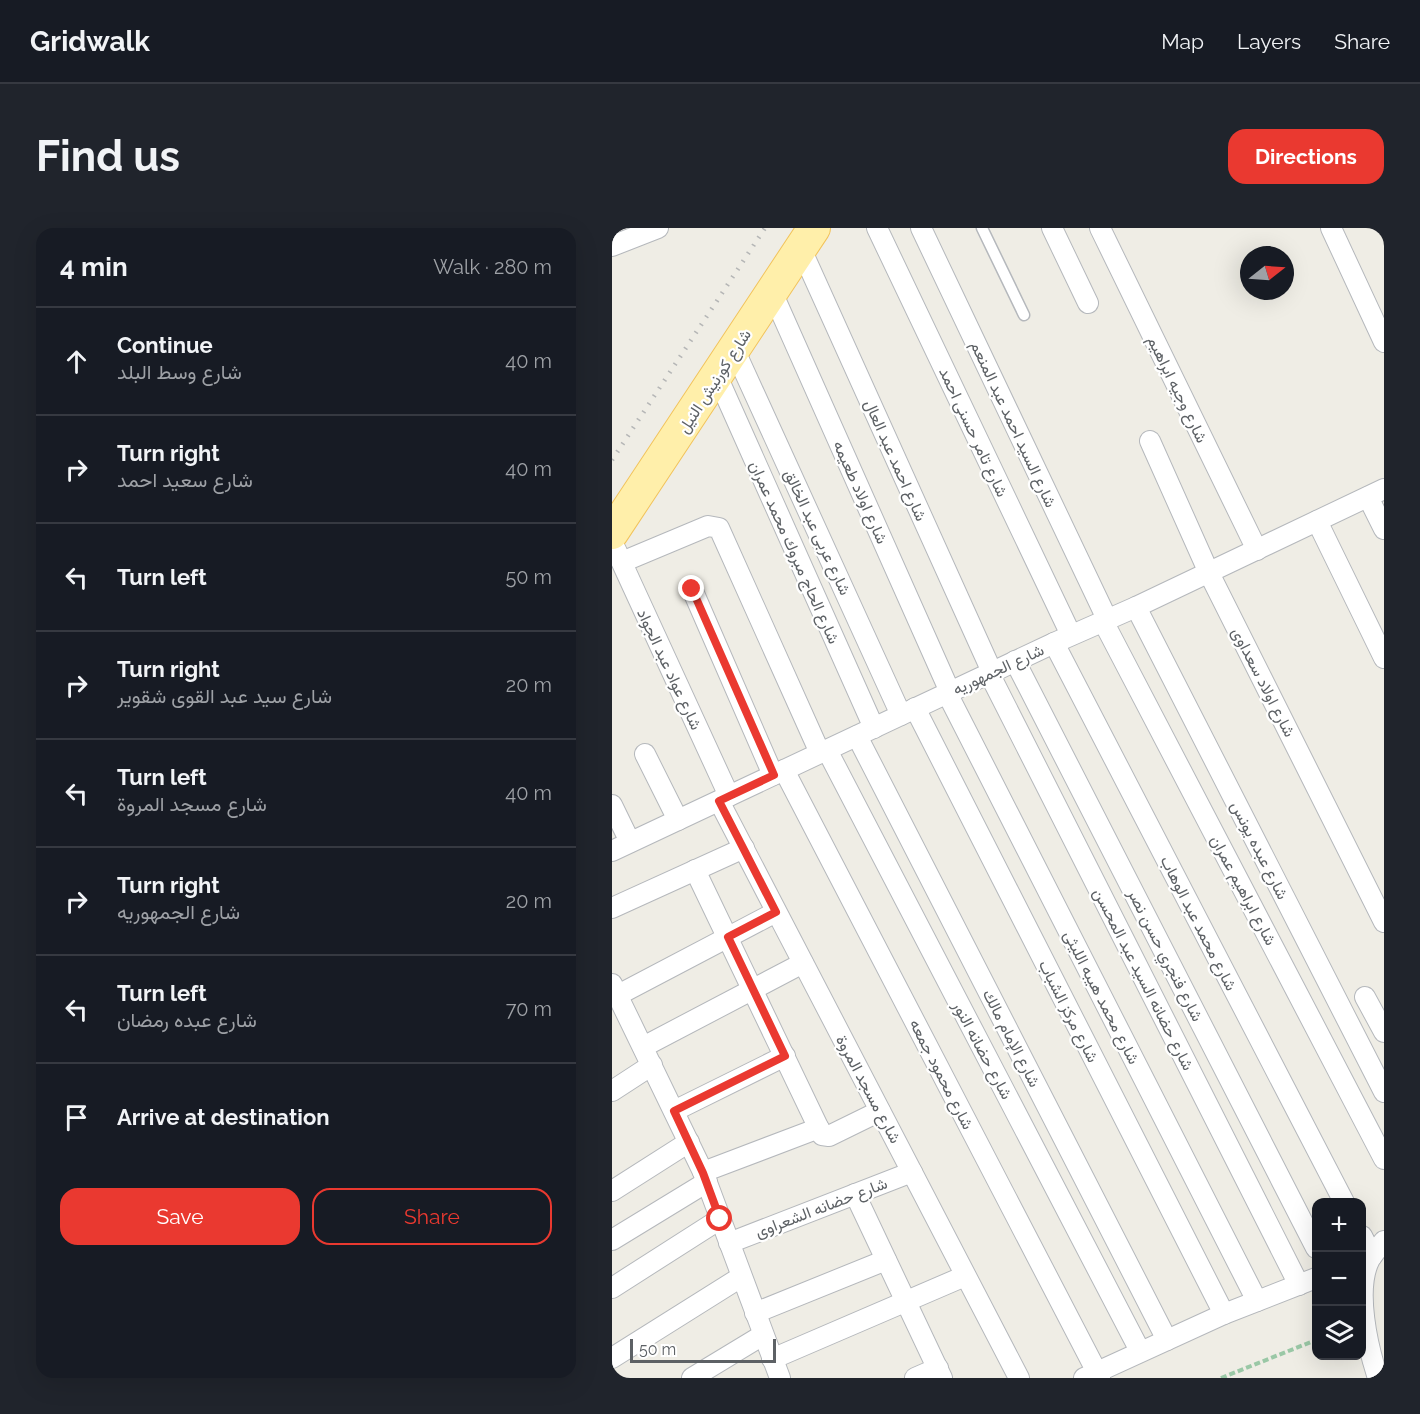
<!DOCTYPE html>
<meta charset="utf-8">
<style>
:root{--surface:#171b24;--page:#20242c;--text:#f1f3f6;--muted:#9ea1a6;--line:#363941;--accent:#ea3930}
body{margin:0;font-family:Raleway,Vazirmatn,sans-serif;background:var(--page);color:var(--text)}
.controls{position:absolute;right:18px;bottom:18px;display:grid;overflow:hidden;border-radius:12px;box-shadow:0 6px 24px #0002}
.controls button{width:54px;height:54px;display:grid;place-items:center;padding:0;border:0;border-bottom:2px solid var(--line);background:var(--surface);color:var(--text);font:30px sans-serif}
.compass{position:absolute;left:628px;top:18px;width:54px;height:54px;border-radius:50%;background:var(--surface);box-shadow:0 6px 24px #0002;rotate:73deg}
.scale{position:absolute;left:18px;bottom:15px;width:146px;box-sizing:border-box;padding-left:6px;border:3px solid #5d6165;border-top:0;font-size:16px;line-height:21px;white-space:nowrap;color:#5d6165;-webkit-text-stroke:4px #fff;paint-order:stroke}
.stop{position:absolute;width:18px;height:18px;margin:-14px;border:4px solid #ea3930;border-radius:50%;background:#fff}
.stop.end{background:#ea3930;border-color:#fff;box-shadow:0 2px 6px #0008}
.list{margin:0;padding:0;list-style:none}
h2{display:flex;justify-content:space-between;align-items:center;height:78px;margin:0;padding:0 24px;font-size:26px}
h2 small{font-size:20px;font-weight:400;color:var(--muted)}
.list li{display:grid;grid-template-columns:39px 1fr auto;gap:18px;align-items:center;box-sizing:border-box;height:108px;padding:0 24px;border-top:2px solid var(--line)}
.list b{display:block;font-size:22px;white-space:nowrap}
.list p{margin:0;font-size:20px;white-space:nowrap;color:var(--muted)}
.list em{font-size:20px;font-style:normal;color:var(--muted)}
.actions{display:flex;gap:12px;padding:18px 24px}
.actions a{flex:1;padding:14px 0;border:2px solid var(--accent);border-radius:18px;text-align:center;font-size:21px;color:var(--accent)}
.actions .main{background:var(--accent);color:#fff}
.icon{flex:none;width:33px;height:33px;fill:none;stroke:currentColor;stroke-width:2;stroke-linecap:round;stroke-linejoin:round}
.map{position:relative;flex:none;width:772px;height:1150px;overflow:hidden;border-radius:18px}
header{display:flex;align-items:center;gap:36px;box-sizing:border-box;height:84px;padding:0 30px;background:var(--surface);border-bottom:2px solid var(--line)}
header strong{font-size:28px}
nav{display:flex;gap:33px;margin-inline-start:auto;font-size:21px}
.intro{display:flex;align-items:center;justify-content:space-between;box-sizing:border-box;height:144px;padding:0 36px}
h1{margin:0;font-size:42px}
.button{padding:15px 27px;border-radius:18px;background:var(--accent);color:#fff;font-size:21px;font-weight:700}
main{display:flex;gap:36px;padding:0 36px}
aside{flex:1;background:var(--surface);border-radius:18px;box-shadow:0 6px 24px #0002}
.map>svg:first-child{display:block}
</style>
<header>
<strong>Gridwalk</strong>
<nav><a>Map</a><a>Layers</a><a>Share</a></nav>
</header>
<div class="intro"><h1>Find us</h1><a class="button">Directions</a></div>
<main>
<aside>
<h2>4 min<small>Walk · 280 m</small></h2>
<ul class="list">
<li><svg class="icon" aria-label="ahead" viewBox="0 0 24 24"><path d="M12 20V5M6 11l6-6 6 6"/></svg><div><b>Continue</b><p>شارع وسط البلد</p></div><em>40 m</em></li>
<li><svg class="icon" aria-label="right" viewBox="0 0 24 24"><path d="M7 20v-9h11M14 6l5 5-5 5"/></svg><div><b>Turn right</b><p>شارع سعيد احمد</p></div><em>40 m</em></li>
<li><svg class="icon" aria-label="left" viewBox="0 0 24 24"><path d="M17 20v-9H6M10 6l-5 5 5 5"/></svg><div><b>Turn left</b></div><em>50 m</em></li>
<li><svg class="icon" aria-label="right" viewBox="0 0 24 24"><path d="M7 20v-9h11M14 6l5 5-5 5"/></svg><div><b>Turn right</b><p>شارع سيد عبد القوى شقوير</p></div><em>20 m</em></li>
<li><svg class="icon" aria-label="left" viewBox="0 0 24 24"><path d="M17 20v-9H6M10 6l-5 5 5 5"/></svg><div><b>Turn left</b><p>شارع مسجد المروة</p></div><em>40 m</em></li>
<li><svg class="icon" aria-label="right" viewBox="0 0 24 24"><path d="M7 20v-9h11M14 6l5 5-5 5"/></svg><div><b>Turn right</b><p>شارع الجمهوريه</p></div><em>20 m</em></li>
<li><svg class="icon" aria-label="left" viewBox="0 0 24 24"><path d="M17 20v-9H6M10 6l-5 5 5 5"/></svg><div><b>Turn left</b><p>شارع عبده رمضان</p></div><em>70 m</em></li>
<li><svg class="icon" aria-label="arrive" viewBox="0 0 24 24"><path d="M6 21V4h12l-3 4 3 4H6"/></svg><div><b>Arrive at destination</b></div></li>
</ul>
<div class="actions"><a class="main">Save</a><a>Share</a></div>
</aside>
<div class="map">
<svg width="772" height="1150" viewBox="0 0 772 1150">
<rect width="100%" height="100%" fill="#efede5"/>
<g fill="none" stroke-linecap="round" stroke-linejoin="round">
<defs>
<polyline id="lane" points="370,0 412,87"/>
<g id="street">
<polyline points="265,0 459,407"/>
<polyline points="309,0 495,391"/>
<polyline points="440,0 476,75"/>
<polyline points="488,0 645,322"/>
<polyline points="719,0 772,114"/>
<polyline points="0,18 46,0"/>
<polyline points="189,21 380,444"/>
<polyline points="160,64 338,464"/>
<polyline points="122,121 289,487"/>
<polyline points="105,148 262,500"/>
<polyline points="538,213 597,345 772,694"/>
<polyline points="756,269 772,301"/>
<polyline points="705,293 772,430"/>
<polyline points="4,322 117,568"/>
<polyline points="10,334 96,298 107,300 208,525"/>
<polyline points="80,361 161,547"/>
<polyline points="524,379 772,864"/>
<polyline points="491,393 772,931"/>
<polyline points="442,415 732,974"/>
<polyline points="403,433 704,1020"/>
<polyline points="377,445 687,1057"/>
<polyline points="335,465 645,1073"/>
<polyline points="303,480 612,1086"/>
<polyline points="245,508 555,1112"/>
<polyline points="215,522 528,1123"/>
<polyline points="33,526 66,592"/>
<polyline points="172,542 488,1150"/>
<polyline points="107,573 407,1150"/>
<polyline points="0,577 18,614"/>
<polyline points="0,623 442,415 524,379 772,261"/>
<polyline points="83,642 210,907 217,908 268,883"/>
<polyline points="0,680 132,620"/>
<polyline points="0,756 91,944 168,1150"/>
<polyline points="6,767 164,684"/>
<polyline points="753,769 772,804"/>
<polyline points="31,819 191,735"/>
<polyline points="0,863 40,837"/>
<polyline points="62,883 173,828"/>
<polyline points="91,944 207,900"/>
<polyline points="0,963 77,914"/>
<polyline points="243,966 330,1150"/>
<polyline points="750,1008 760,1028"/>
<polyline points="0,1012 95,954"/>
<polyline points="117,1015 300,944"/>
<polyline points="0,1060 108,991"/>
<polyline points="143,1085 274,1032"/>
<polyline points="0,1130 129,1049"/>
<polyline points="160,1131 353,1048"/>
<polyline points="80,1150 151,1107"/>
<polyline points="303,1150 326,1140"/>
<polyline points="472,1150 612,1086 704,1050"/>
<path d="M766,1150C756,1120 742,1061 758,1031C762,1025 767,1019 772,1013"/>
</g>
<polyline id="primary" points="0,305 202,0"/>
</defs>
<!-- lane casing -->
<use href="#lane" stroke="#b5b8bc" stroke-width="13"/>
<!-- street casing -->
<use href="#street" stroke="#b5b8bc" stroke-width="22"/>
<!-- primary casing -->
<use href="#primary" stroke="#f2c35b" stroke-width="34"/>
<!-- path -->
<polyline stroke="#9ac8a6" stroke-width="4" stroke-dasharray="6 3" stroke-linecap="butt" points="609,1150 704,1112"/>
<!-- lane -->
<use href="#lane" stroke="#fff" stroke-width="10"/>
<!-- street -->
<use href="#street" stroke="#fff" stroke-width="20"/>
<!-- primary -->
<use href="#primary" stroke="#ffefaa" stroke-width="32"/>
<!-- rail -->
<polyline stroke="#b5b6b6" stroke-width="4.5" stroke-dasharray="1.5 8" stroke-linecap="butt" points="0,232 153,0"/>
</g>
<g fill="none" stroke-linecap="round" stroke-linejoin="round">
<!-- route -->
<polyline stroke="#ea3930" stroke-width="8" points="80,361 162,547 107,573 164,684 116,709 173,828 62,883 91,945 108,991"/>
</g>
<g text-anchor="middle" stroke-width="4.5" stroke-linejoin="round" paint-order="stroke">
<!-- street labels -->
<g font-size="16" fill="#5d6165" stroke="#fff">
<text transform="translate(102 153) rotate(-57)" y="6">شارع كورنيش النيل</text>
<text transform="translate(566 161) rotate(64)" y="6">شارع وجيه ابراهيم</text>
<text transform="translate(402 196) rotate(65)" y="6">شارع السيد احمد عبد المنعم</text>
<text transform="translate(362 204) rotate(65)" y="6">شارع تامر حسنى احمد</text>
<text transform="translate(284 232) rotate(66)" y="6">شارع احمد عبد العال</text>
<text transform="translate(249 264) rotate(66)" y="6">شارع اولاد طعيمه</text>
<text transform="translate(206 304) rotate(65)" y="6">شارع عربى عبد الخالق</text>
<text transform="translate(183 324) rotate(66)" y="6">شارع الحاج مبروك محمد عمران</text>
<text transform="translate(58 441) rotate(65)" y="6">شارع عواد عبد الجواد</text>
<text transform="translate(386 441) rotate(-25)" y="6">شارع الجمهوريه</text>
<text transform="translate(652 454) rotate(63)" y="6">شارع اولاد سعداوى</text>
<text transform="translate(648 622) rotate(63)" y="6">شارع عبده يونس</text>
<text transform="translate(632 662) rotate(62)" y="6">شارع ابراهيم عمران</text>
<text transform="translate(587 695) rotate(63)" y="6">شارع محمد عبد الوهاب</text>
<text transform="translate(554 727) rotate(63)" y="6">شارع فنجري حسن نصر</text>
<text transform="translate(532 751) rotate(63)" y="6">شارع حضانه السيد عبد المحسن</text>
<text transform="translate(490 769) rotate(63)" y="6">شارع محمد هيبه الليثى</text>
<text transform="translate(457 783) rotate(63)" y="6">شارع مركز الشباب</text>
<text transform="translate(400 810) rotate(63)" y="6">شارع الإمام مالك</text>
<text transform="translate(371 822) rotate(62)" y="6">شارع حضانه النور</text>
<text transform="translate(330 846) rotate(63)" y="6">شارع محمود جمعه</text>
<text transform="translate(257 861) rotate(62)" y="6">شارع مسجد المروة</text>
<text transform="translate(209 979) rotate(-21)" y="6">شارع حضانه الشعراوى</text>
</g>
</g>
</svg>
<div class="controls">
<button>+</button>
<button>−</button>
<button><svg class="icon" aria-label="layers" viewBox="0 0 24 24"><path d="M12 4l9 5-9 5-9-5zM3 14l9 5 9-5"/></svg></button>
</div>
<svg class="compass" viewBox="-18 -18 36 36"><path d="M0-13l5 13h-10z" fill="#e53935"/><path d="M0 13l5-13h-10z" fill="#9ea1a6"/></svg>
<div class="scale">50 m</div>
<div class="stop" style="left:108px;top:991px"></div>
<div class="stop end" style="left:80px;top:361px"></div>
</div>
</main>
